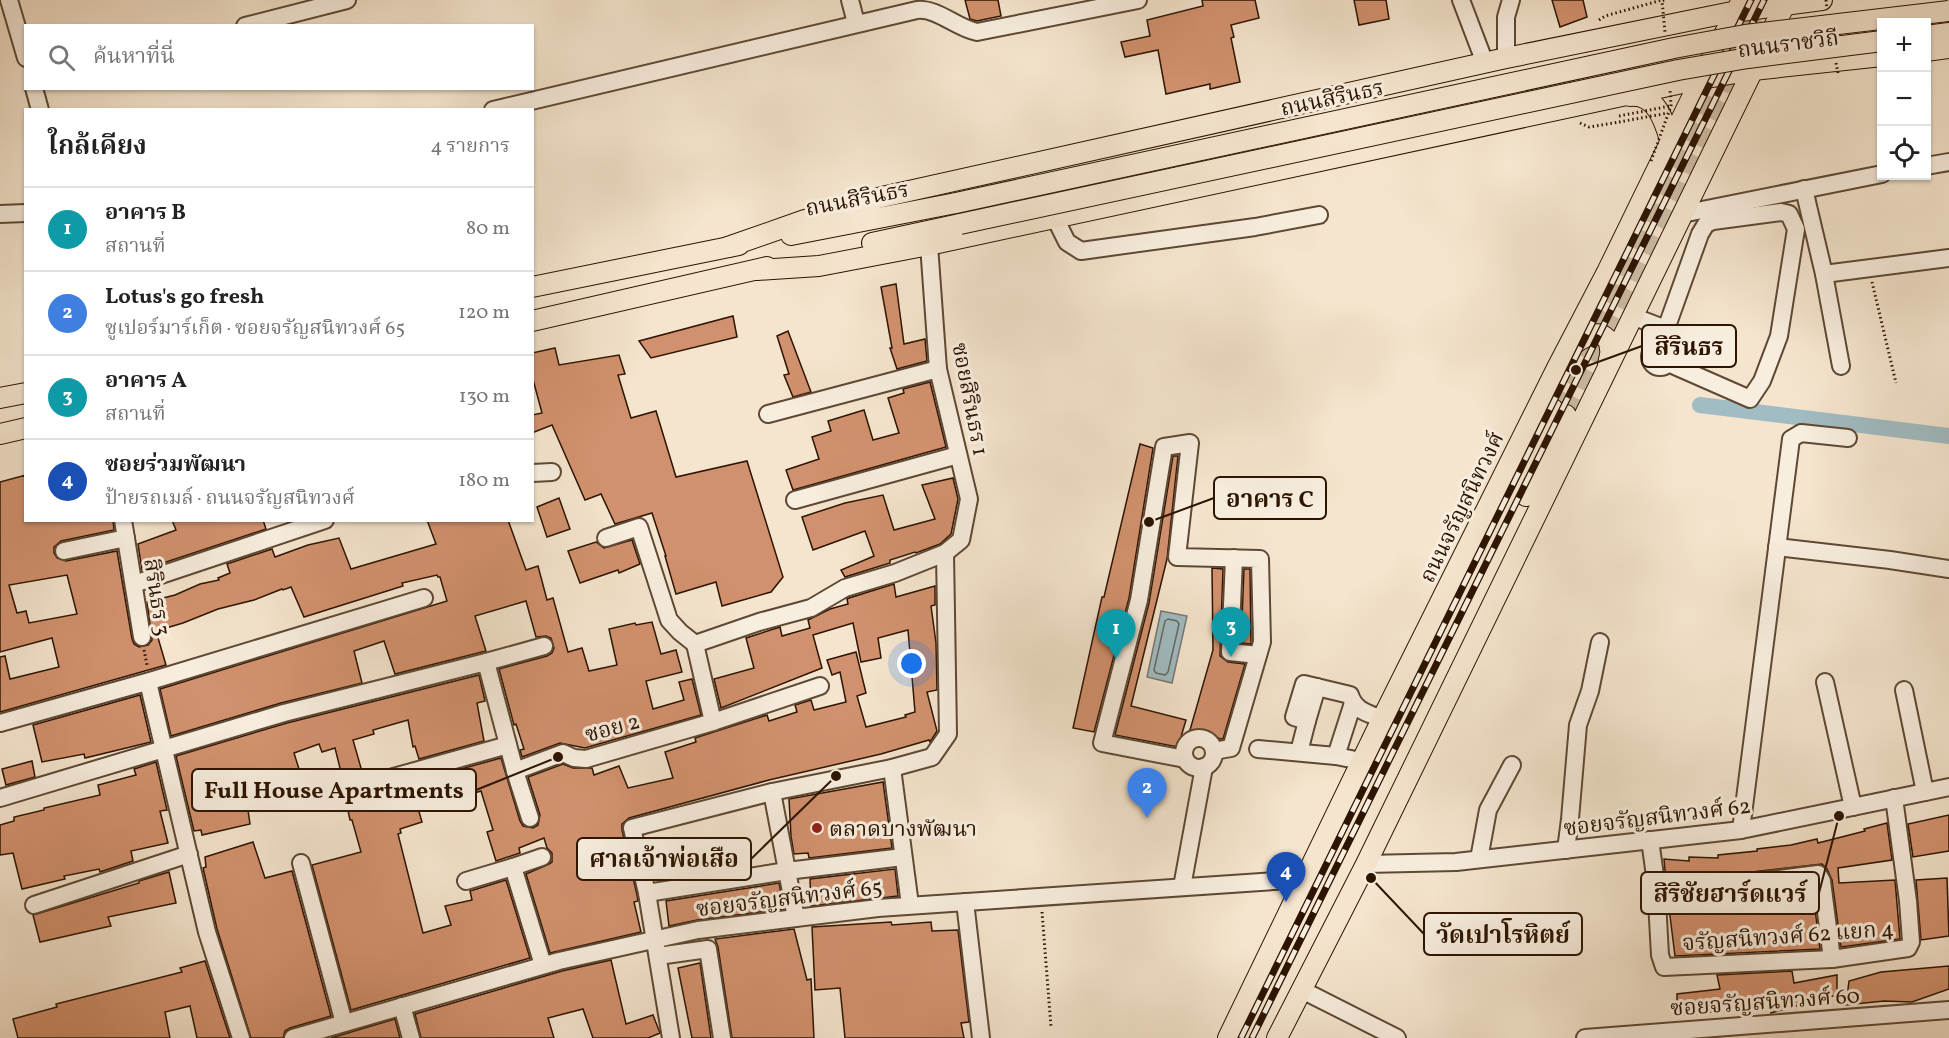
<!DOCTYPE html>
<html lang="th">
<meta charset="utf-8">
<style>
:root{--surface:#fff;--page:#f2f2f2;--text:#222;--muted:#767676;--line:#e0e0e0;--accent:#8f2418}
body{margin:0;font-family:Vollkorn,"Noto Serif Thai",serif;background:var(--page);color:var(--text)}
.controls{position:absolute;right:18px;top:18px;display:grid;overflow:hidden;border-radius:0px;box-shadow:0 2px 4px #0004}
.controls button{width:54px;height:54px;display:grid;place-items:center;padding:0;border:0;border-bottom:2px solid var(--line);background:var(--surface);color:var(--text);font:30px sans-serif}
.you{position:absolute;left:912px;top:664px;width:21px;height:21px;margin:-15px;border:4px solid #fff;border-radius:50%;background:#1a73e8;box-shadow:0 0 0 9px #1a73e833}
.badge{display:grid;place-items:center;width:39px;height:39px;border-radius:50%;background:var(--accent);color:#fff;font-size:20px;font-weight:700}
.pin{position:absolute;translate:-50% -50px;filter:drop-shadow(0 2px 3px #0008)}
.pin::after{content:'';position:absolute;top:32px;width:21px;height:18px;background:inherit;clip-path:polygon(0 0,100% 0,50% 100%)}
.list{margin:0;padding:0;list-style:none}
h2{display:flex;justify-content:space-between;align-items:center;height:78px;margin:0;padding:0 24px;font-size:26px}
h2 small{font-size:20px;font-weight:400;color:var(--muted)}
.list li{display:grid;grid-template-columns:39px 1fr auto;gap:18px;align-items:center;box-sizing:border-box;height:84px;padding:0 24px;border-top:2px solid var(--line)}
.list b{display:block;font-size:22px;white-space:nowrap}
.list p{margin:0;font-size:20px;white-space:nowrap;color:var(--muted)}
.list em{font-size:20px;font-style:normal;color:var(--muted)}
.icon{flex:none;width:33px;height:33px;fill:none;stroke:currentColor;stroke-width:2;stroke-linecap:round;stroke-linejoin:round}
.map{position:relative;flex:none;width:1949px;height:1038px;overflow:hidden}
.search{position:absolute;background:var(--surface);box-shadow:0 2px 4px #0004;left:24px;top:24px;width:510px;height:66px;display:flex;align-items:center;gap:15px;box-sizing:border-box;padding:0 21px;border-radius:0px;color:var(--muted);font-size:22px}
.panel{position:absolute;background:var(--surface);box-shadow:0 2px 4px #0004;left:24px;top:108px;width:510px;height:414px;border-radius:0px}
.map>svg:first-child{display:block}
</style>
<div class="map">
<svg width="1949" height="1038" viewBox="0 0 1949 1038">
<rect width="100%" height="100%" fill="#f5e5ce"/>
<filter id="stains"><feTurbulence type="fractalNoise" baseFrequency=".00333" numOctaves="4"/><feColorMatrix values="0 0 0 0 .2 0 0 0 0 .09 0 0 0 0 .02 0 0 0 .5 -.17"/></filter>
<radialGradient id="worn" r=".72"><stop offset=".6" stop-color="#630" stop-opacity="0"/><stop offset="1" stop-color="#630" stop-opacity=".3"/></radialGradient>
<!-- water -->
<polygon fill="#a1bcc3" stroke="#727975" stroke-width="1.5" points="1161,611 1187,616 1172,683 1147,677"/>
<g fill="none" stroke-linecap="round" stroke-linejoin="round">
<!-- shore -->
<polygon stroke="#666862" stroke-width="1.5" points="1168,619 1177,621 1179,624 1168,672 1165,675 1156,673 1154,670 1165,621"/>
<!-- canal -->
<polyline stroke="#a1bcc3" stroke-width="16" points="1700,405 1949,436"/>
</g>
<!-- building -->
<g fill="#d2916e" stroke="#2c1401" stroke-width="1.5" fill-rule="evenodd">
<polygon points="965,0 998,0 1001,16 977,21 970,19"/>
<polygon points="1202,0 1255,0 1259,18 1231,25 1234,37 1231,38 1240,82 1210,89 1210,84 1166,94 1158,50 1125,57 1121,42 1150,36 1147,20 1203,6"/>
<polygon points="1354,0 1386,0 1389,19 1359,25"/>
<polygon points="1552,0 1583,0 1587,17 1560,27"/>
<polygon points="896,284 904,344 925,339 927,361 897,369 890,348 892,348 881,287"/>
<polygon points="733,316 737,337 651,358 639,341"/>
<polygon points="788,331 811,392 793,397 784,375 789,374 777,336"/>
<polygon points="555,348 559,365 619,355 625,374 618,375 631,418 656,411 676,477 747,461 783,577 771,592 722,606 716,582 676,594 665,556 666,556 652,513 615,524 601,494 585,500 552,425 532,433 532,415 542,413 532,376 532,353"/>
<polygon points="930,382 946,447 793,490 786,470 819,459 812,437 831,431 828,421 864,410 873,440 899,433 888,398 904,393 903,389"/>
<polygon points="1140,444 1153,448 1129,598 1094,732 1073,728 1102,597 1104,597"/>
<polygon points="1173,456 1178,456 1167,559 1131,706 1186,720 1178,747 1115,735 1149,603"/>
<path d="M26,475V520H113L114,530L61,541L54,547V553L57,558L66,561L117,551L132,639L134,644L139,647L148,645L152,640L147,602L175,595L200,584L219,580L218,578L230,573L227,564L272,549L275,557L308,545L339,538L351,569L436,544L427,520H508L526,570L538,566L547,600L553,598L568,652L582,648L589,671L617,665L609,629L635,623L636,625L652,622L661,654L676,650L682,672L646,681L653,709L684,700L679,682L692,679L701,715L585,748L560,743L522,757L520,750L524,749L516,724L514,725L499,669L547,656L552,653L554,648L551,638L546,636L536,637L526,601L475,616L486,651L395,674L384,641L354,651L362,683L281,703L171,736L160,689L447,601L440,577H438L437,575L402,583L403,586L304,617L291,587L283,590L282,589L254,600L218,609L183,623L156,631L166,665L0,712V657L5,656L10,679L59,667L52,638L0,652V482ZM67,575L77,614L29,623L26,611L17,613L9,585Z"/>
<polygon points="953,478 958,499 951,534 940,544 916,553 915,552 890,560 890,563 845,577 841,570 874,556 865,531 813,550 802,517 845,503 883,495 894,530 935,519 922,485"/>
<polygon points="559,498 570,529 547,537 537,507"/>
<polygon points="172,520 263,520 266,529 142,570 138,544 176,530"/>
<polygon points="632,540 640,564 619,573 618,570 580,583 568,551 596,542 604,548"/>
<polygon points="1212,568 1223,569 1220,656 1228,662 1245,664 1223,739 1221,739 1190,730 1213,650"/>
<polygon points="1244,569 1250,569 1251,644 1241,643"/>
<polygon points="894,584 896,597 935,586 935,605 931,606 936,643 937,690 927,692 937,731 930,742 929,740 881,754 769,780 629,818 622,824 622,830 637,895 638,901 634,902 641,932 550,953 526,874 549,864 552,862 552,853 547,848 544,838 519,848 520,853 496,861 487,832 493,830 481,791 462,797 457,770 501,758 520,821 523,826 533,828 538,825 540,815 528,777 563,764 573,768 592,768 594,775 619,766 628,788 673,778 665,752 696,742 695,738 767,715 769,721 797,712 795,705 811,700 814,710 846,702 840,672 832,675 827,660 856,652 866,693 857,696 866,727 906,717 905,715 915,712 908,630 878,638 881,658 861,662 853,623 813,635 822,668 721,708 714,679 754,668 746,638 780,627 782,636 810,628 808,620 830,609 848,604 847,599 849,598"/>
<polygon points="479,675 485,701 477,703 484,741 419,759 415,746 413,747 408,720 373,730 374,734 353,740 363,775 343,780 335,748 322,752 319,744 294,753 308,798 292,803 290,798 248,810 250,824 202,835 201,830 194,831 176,756 287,723"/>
<polygon points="140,695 151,742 85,758 84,754 42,762 33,725"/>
<polygon points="32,761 35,777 6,785 2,769"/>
<polygon points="156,762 167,810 160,811 168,843 131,851 133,861 100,872 99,869 64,876 65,879 22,889 13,853 0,855 0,825 14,821 14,817 44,810 44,808 100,795 98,785 136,775 134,769"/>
<polygon points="883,782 892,848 809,858 808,853 794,854 791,836 789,799"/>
<polygon points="411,784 422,822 400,829 401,833 398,834 423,933 451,925 445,906 472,900 470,891 506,880 530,958 351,1010 312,865 361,852 352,820 350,820 346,801"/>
<polygon points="1949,815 1949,851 1913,857 1908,824"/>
<polygon points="1887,823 1892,860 1838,868 1839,883 1895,880 1900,939 1841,947 1832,880 1827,869 1822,864 1666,882 1664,859 1689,861 1689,857 1718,858 1718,855 1757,851 1757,849 1791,845 1817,839 1818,843 1865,831 1864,829"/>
<polygon points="253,842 265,878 292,871 331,1016 290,1028 285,1031 283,1038 251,1038 217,929 203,868 206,867 205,857"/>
<polygon points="895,869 898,896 811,906 810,879"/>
<polygon points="169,872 176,903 108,917 111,926 40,942 33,915 139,883 139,881"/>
<polygon points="1947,878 1949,936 1921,940 1916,880"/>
<polygon points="779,883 784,909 697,920 669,926 666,901"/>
<polygon points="1812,885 1820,949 1675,956 1669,908 1753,894 1752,893"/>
<polygon points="891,922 892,925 931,922 932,931 958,930 969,1022 961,1023 964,1038 845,1038 840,988 815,990 812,927"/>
<polygon points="794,929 807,980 811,979 814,1038 732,1038 718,947 715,939"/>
<polygon points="611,960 626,1024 653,1015 660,1033 648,1038 593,1038 583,1009 548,1018 554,1038 421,1038 415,1014 562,971"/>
<polygon points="205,961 230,1038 197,1038 190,1006 165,1012 170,1038 18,1038 13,1019 57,1007 56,1004 182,972 180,968"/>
<polygon points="700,963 711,1038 692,1038 678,968"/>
<polygon points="1949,966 1949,989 1912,1002 1884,1001 1846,1005 1849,981 1881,972"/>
<polygon points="1792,971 1794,983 1837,975 1837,995 1771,1013 1773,996 1710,1003 1712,1012 1677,1016 1677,994 1720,989 1717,975"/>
<polygon points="395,1019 400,1038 331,1038"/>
</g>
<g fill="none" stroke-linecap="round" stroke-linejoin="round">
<!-- major-tunnel -->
<g stroke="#cdbba5" stroke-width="20" stroke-dasharray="20 10" stroke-linecap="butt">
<polyline points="1553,409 1754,0"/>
<polyline points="1566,415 1770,0"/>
</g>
<defs>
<g id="minor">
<polyline points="9,0 26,58"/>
<polyline points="850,0 856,23"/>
<polyline points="1461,0 1485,63"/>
<polyline points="245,26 347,0"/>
<polyline points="1506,58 1506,17 1511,0"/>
<polyline points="34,88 40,110"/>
<path d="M493,110L917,10C938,8 956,28 977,32L1138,0"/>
<polyline points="1926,166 1949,162"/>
<polyline points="1804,189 1824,274 1841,366"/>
<polyline points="0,214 26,213"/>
<polyline points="1682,214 1882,174"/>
<polyline points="1055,218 1067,242 1081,251 1255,227 1319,215"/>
<polyline points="1824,274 1949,258"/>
<polyline points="1632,316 1666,329 1662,340"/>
<polyline points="1666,329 1700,234 1706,224 1713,221 1781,212 1789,214 1796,229 1779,336 1762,381 1750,399 1668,363"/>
<circle cx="1660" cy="357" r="10"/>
<polyline points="768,414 938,369"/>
<polyline points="532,473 552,472"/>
<polyline points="795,500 958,455"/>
<polyline points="123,520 142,637"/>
<polyline points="606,538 639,527 669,620 680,632 695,644"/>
<polyline points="1777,547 1890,560 1949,569"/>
<polyline points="64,551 126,538"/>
<polyline points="1234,558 1230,652 1258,655"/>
<polyline points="134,584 325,520"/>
<polyline points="486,662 544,646"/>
<polyline points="148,682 207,932 241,1038"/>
<polyline points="1825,682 1853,807"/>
<polyline points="1904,690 1925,792"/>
<polyline points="1307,721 1317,687"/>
<polyline points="713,722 820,686"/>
<polyline points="0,723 150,681 424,598"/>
<circle cx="1199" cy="753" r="15"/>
<polyline points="1258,749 1336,756 1361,761"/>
<path d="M1299,752L1307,721L1294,717L1304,684L1350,695C1355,711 1368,713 1382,719"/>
<polyline points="1336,756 1353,703"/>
<polyline points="1185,759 1102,743 1139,600 1164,447 1190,443 1177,557 1260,559 1262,642 1231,748 1214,751"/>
<polyline points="892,768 910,905"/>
<polyline points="515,771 530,818"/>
<polyline points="772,792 796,918"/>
<polyline points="329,795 508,745"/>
<polyline points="0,798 284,713 486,662 515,771 563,753 574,758 586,759 713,722 695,644 759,622 811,608 845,588 895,573 945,553 961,540 969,499 938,369 929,245"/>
<polyline points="1741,830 1791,439 1801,433 1848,438"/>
<polyline points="1650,840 1656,883 1660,955 1664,967 1832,959 1908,948 1911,942 1908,901 1894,798"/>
<polyline points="1566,850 1570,819 1578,725 1590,691 1600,642"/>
<polyline points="542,857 513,867 543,965"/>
<polyline points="1479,859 1488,810 1512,765"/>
<polyline points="301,863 344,1023"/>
<polyline points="1366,864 1456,862 1741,830 1949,787"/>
<polyline points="466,881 513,867"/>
<polyline points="1182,887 1204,767"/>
<polyline points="647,893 787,871 903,857"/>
<polyline points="1656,894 1818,874 1822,881 1832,959"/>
<polyline points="965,902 981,1038"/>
<polyline points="34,905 189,854"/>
<polyline points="658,956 708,949 722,1038"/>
<polyline points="1302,990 1397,1038"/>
<polyline points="402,1006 411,1038"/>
<polyline points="293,1038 559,961 698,930 878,908 1304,879"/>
<polyline points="671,1038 647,893 632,828 772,792 892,768 932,757 948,734 945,553"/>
<polyline points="1585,1038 1949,1010"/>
</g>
<g id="major">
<polyline points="1926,36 1949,33"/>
<polyline points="1926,51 1949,48"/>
<path d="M1630,96C1657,93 1665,123 1671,143"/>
<polyline points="791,235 956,203"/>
<polyline points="872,243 960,224"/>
<polyline points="728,247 805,220 882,197 1506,58 1727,13 1822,0"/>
<polyline points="757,270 819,266 929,245 1701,79 1753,70 1882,56"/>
<polyline points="532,287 739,245"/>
<polyline points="532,321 767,267"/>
<path d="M1569,349C1579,337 1608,323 1610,349C1611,353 1609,359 1608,364"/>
<polyline points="0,398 26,393"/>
<polyline points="0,434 26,428"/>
<polyline points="1526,496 1566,415"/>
<polyline points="1228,1038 1382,719 1557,368 1608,270 1701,79 1742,0"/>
<polyline points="1243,1038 1553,409"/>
<polyline points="1277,1038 1366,864 1787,0"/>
</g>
</defs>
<!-- minor casing -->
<use href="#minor" stroke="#5e4834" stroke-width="20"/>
<!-- major casing -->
<use href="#major" stroke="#2c1401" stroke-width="22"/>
<!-- path -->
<g stroke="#2c1401" stroke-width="3" stroke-dasharray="1.5 3" stroke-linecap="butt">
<polyline points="1599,20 1605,16 1662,0"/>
<polyline points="1580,123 1589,127 1619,122"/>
<polyline points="1872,282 1896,383"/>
<polyline points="144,650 147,665"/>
<polyline points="1042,912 1051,1027"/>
</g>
<!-- minor -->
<use href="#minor" stroke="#f8eedf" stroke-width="16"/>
<!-- major -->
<use href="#major" stroke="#f5e5ce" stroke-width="20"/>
<defs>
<g id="rail">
<polyline points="1241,1038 1751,0"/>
<polyline points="1252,1038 1764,0"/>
</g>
</defs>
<!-- rail casing -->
<use href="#rail" stroke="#2c1401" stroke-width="7"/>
<!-- rail -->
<use href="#rail" stroke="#f8eedf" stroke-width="4.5" stroke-dasharray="14" stroke-linecap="butt"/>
<defs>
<g id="major-bridge">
<polyline points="956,203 1674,48 1745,35 1949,11"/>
<polyline points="960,224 1678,70 1748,58 1882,41"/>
</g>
</defs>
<!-- major-bridge casing -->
<use href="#major-bridge" stroke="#2c1401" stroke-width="22" stroke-linecap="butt"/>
<!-- path-bridge -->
<g stroke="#2c1401" stroke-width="3" stroke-dasharray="1.5 3" stroke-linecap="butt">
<polyline points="1664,0 1662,1 1665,32"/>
<polyline points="1826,0 1827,9"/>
<polyline points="1836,63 1838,73"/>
<polyline points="1619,116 1670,106"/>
<polyline points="1619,122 1668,113"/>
<polyline points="1651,161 1671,106 1670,90"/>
</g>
<!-- major-bridge -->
<use href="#major-bridge" stroke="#f5e5ce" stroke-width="20"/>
</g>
<!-- markers -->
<circle fill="#8f2418" stroke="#f8eedf" stroke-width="2" cx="817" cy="828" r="6"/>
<g text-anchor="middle" stroke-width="6" stroke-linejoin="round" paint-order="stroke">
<!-- street labels -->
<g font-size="22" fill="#2c1401" stroke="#f8eedf">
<text transform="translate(1788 43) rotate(-7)" y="8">ถนนราชวิถี</text>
<text transform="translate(1332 97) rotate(-12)" y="8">ถนนสิรินธร</text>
<text transform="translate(857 198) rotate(-11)" y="8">ถนนสิรินธร</text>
<text transform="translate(971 399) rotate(79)" y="8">ซอยสิรินธร 1</text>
<text transform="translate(1461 507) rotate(-64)" y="8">ถนนจรัญสนิทวงศ์</text>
<text transform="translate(158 597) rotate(81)" y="8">สิรินธร 3</text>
<text transform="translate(612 727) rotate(-15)" y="8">ซอย 2</text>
<text transform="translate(1657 816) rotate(-7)" y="8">ซอยจรัญสนิทวงศ์ 62</text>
<text transform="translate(789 897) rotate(-7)" y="8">ซอยจรัญสนิทวงศ์ 65</text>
<text transform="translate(1788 935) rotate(-4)" y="8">จรัญสนิทวงศ์ 62 แยก 4</text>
<text transform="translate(1765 1001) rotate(-4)" y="8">ซอยจรัญสนิทวงศ์ 60</text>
</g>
<!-- poi labels -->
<g font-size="22" fill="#2c1401" stroke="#f8eedf" text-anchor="start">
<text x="829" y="836">ตลาดบางพัฒนา</text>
</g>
</g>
<!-- callouts -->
<path fill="none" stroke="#2c1401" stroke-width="2" d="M1576 370L1642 346M1149 522L1214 498M558 757L476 790M836 776L751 859M1839 816L1819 893M1371 878L1424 934"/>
<g fill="#2c1401" stroke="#f8eedf" stroke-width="2">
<circle cx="1576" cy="370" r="6"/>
<circle cx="1149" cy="522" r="6"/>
<circle cx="558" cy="757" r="6"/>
<circle cx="836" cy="776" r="6"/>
<circle cx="1839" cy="816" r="6"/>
<circle cx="1371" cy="878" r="6"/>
</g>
<g fill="#f8eedf" stroke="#2c1401" stroke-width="2">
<rect x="1642" y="325" width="94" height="42" rx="6"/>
<rect x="1214" y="477" width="112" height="42" rx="6"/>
<rect x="192" y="769" width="284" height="42" rx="6"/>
<rect x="577" y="838" width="174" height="42" rx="6"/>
<rect x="1641" y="872" width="178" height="42" rx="6"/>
<rect x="1424" y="913" width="158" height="42" rx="6"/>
</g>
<g font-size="24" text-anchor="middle" font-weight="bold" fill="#2c1401">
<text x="1689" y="355">สิรินธร</text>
<text x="1270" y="507">อาคาร C</text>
<text x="334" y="798">Full House Apartments</text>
<text x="664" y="867">ศาลเจ้าพ่อเสือ</text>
<text x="1730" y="902">สิริชัยฮาร์ดแวร์</text>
<text x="1503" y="943">วัดเปาโรหิตย์</text>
</g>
<rect width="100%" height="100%" filter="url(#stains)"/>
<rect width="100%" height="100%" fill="url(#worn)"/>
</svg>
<div class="controls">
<button>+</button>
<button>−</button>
<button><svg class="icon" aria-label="locate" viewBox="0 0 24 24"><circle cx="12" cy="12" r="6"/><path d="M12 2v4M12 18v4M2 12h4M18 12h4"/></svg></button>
</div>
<div class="you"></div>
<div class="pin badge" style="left:1116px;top:659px;background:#0f9aa8">1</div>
<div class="pin badge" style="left:1147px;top:818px;background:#3f7fe0">2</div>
<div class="pin badge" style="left:1231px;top:657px;background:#0f9aa8">3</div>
<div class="pin badge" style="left:1286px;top:902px;background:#1a4fb4">4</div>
<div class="search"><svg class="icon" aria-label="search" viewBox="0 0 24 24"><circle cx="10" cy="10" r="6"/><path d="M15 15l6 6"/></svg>ค้นหาที่นี่</div>
<section class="panel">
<h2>ใกล้เคียง<small>4 รายการ</small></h2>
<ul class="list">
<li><span class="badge" style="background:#0f9aa8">1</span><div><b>อาคาร B</b><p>สถานที่</p></div><em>80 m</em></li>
<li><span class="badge" style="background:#3f7fe0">2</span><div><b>Lotus's go fresh</b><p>ซูเปอร์มาร์เก็ต · ซอยจรัญสนิทวงศ์ 65</p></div><em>120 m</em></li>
<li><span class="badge" style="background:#0f9aa8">3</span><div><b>อาคาร A</b><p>สถานที่</p></div><em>130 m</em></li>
<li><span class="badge" style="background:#1a4fb4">4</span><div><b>ซอยร่วมพัฒนา</b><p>ป้ายรถเมล์ · ถนนจรัญสนิทวงศ์</p></div><em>180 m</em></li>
</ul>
</section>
</div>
